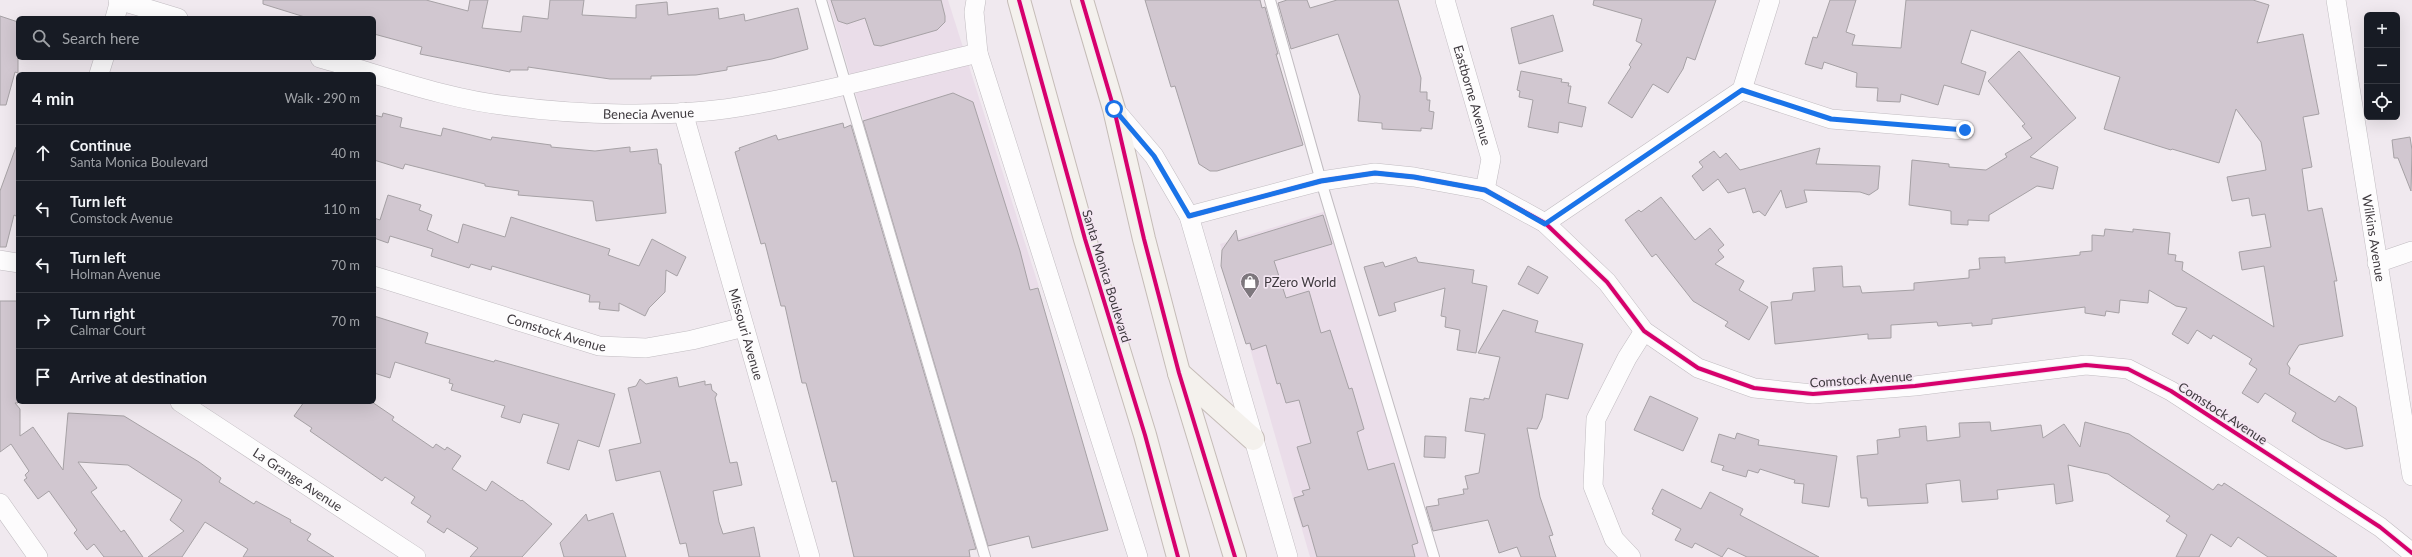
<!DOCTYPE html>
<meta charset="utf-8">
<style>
:root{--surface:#171b24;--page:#242831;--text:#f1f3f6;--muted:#9ea1a6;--line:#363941}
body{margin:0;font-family:Lato,sans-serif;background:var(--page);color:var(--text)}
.controls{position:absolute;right:12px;top:12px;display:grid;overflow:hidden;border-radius:6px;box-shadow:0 4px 16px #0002}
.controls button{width:36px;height:36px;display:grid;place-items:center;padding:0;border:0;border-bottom:1px solid var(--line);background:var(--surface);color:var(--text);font:20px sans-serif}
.stop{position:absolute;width:12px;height:12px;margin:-9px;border:3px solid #1a73e8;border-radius:50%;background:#fff}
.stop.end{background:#1a73e8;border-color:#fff;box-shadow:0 1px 4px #0008}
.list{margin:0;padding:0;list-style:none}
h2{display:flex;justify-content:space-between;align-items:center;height:52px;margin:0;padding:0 16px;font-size:17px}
h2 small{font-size:13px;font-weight:400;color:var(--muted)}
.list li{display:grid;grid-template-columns:26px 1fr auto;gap:12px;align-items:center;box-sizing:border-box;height:56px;padding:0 16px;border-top:1px solid var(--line)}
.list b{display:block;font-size:15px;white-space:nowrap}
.list p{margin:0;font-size:13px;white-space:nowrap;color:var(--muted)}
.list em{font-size:13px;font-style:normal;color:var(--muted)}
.icon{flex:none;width:22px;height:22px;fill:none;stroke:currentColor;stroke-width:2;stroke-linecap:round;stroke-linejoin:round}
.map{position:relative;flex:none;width:2412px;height:557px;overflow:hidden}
.search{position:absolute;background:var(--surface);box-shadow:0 4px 16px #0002;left:16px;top:16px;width:360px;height:44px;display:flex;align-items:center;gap:10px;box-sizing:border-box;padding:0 14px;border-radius:6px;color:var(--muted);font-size:15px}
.panel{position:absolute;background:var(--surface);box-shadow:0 4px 16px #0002;left:16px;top:72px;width:360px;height:332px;border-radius:6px}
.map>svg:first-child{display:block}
</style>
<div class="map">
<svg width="2412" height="557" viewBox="0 0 2412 557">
<rect width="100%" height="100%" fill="#f0e9ef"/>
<!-- built -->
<g fill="#eadde9">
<polygon points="828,0 948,0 1039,287 921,315"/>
<polygon points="1326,211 1429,557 1310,557 1220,244"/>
</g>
<!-- building -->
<g fill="#d1c7d0" stroke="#a6a1a5">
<polygon points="263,0 426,0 468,11 470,0 488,0 482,28 521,32 523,16 548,19 550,0 584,0 582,15 636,18 636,5 667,2 668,15 718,8 719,19 744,14 745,21 798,8 808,49 772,59 727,67 727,70 696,75 651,76 651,79 610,79 528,67 528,70 510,70 510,72 420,54 422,47 374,34 374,18 308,18 263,4"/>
<polygon points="831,0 941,0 945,16 945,22 937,30 881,46 874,45 865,18 847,24 838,21"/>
<polygon points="1145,0 1260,0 1262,8 1265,7 1278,54 1276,54 1303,145 1217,171 1210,171 1199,164 1175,86 1171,87"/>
<polygon points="1287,0 1307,0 1310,8 1337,0 1398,0 1421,78 1420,92 1427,92 1427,100 1430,100 1429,111 1434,112 1432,129 1421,128 1421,131 1382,129 1382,123 1358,121 1360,96 1338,34 1291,49 1278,3"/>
<polygon points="1594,0 1716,0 1695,60 1687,57 1683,69 1668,93 1653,84 1632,118 1608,103 1631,67 1629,65 1642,44 1636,41 1642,19 1593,5"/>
<polygon points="1830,0 1856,0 1846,32 1855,35 1852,45 1901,48 1906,0 2253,0 2269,5 2257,43 2303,34 2319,114 2303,117 2312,167 2302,169 2308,211 2322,208 2337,281 2334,281 2343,336 2299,345 2287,364 2290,368 2289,374 2335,402 2339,396 2356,407 2363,446 2346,449 2321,439 2292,421 2296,413 2265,393 2258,403 2242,393 2257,369 2249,364 2252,359 2213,335 2211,339 2197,330 2188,344 2172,334 2187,308 2176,306 2149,290 2148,303 2120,300 2119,313 2106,311 2105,316 2085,313 2085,307 1992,319 1992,324 1972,326 1972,323 1938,326 1937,322 1891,325 1891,338 1868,339 1868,334 1775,344 1771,302 1792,300 1793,293 1815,291 1813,268 1842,266 1843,287 1860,286 1862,293 1914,290 1914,283 1969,278 1969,270 1980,269 1979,258 2005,257 2005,263 2080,255 2080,252 2092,251 2092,235 2104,236 2105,229 2133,232 2133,229 2170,233 2168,254 2176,255 2175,261 2183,262 2182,270 2274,327 2264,266 2242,270 2239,252 2271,247 2265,214 2252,216 2249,198 2232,201 2227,177 2266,170 2261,142 2236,109 2219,163 2172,149 2171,150 2104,129 2120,77 1971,30 1961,63 1986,72 1979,95 1944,85 1938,105 1901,94 1900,102 1877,101 1878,88 1856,87 1857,73 1824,62 1822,69 1805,64 1813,37 1817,38"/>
<polygon points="1553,15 1563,51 1519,64 1511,28"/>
<polygon points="0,16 18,22 18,73 15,72 6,105 0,105"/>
<polygon points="2019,51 2076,118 2030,157 2058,167 2053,189 2037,186 1989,215 1989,221 1968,220 1968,225 1951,224 1951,211 1909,205 1912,160 1949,164 1949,167 1986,170 2007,157 2005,154 2032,138 2022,126 2025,124 1988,81"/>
<polygon points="1521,71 1562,79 1561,82 1569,83 1568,86 1571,86 1568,103 1586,107 1582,127 1559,122 1558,133 1528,127 1533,100 1519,97 1520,91 1517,90"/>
<polygon points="953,93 973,102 1020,251 1030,290 1038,288 1108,530 1032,548 1029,536 988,546 863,121"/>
<polygon points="383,113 402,118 400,127 441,136 443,128 491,140 492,137 551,145 551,147 595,151 630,147 630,152 657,149 659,164 661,164 666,213 596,221 593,201 518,195 519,191 485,186 485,184 405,164 403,169 374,160 374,115 382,117"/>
<polygon points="843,123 844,128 851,125 976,549 969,550 970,557 854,557 836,481 832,482 806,383 802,383 785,306 781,306 765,243 761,244 735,152 740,150 739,148 776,135 778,140"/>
<polygon points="2410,137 2412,150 2411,191 2398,158 2394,158 2392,140"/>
<polygon points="16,147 18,148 18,217 14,215 6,247 0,247 0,191"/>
<polygon points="1820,148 1816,164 1880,166 1878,189 1869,195 1860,192 1804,190 1807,202 1786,208 1781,190 1765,216 1759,211 1753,213 1745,188 1728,193 1718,179 1703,191 1692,176 1703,167 1699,162 1714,151 1720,158 1726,153 1740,170"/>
<polygon points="388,195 421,205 419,210 432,215 427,230 458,243 463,224 505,237 511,217 610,249 608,255 639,266 652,239 686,257 677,276 666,270 665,292 649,308 645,316 619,303 619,311 599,309 600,302 589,302 590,295 492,266 491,270 471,264 469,268 431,256 433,249 390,236 388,243 374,238 374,218 380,220"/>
<polygon points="1661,197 1695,240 1710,228 1724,245 1718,250 1724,257 1715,264 1744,281 1739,290 1768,307 1749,340 1725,326 1728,322 1693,301 1656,254 1652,257 1625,220 1639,210 1641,212"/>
<polygon points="1323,215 1332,244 1274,261 1286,298 1309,291 1321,333 1330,330 1349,389 1352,388 1364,429 1357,432 1368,470 1394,463 1418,543 1412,545 1415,557 1317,557 1308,525 1303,527 1294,498 1304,495 1302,491 1310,489 1297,447 1311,443 1299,400 1286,403 1280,383 1277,384 1266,345 1252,350 1250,343 1246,344 1221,266 1222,250 1236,230 1238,241"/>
<polygon points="1416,257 1418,262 1474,270 1472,283 1487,286 1476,353 1457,350 1460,330 1445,327 1446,317 1441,316 1445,288 1394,303 1396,311 1379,316 1364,267 1383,262 1385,267"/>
<polygon points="1528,266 1548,277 1538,294 1518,284"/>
<polygon points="0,301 18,301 18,403 15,403 20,409 20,436 33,427 63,470 68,413 124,416 199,462 221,478 219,482 254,504 256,501 291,520 290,522 311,534 307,540 334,557 243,557 248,549 205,522 182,557 148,557 184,531 170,520 182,500 128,465 78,462 97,488 91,492 121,532 124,530 143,557 104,557 94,544 87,550 74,533 77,530 49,491 38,499 24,480 27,478 25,475 29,471 11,444 0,452"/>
<polygon points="1503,310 1538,321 1535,332 1583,344 1568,399 1546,394 1542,418 1537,429 1527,428 1540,497 1553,535 1549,536 1556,557 1521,557 1517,547 1499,553 1488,520 1433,531 1426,507 1439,505 1438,499 1464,494 1463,489 1468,489 1465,476 1479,473 1485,434 1465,431 1470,398 1484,400 1484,398 1489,399 1500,357 1478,353"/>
<polygon points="374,316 428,333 425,343 494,362 495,360 615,394 599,447 578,440 569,470 547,463 559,424 523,414 520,423 501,417 505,406 451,390 453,384 449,383 450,379 395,362 390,378 374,373"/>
<polygon points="677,377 679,387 705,381 705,385 711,384 712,390 717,394 715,398 730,463 737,462 742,485 713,491 719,522 723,534 754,527 760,557 689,557 686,543 680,544 660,471 616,481 609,450 641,443 628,388 636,386 640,379 646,384"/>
<polygon points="1650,396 1698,418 1683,451 1634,430"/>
<polygon points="304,402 372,402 394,417 392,420 433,448 436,444 445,450 447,447 461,456 452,469 486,491 492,481 521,501 522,500 552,524 522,557 470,557 478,548 447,528 444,533 427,522 431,516 411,503 415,497 385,477 382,481 310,431 312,428 294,416"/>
<polygon points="1990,422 1991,431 2041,425 2043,438 2064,424 2080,447 2085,422 2129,434 2213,490 2218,484 2222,486 2224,483 2337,557 2268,557 2238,537 2231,547 2211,534 2199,557 2176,557 2187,535 2166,521 2170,516 2108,474 2068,465 2073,501 2056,504 2054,484 1997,490 1998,499 1962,502 1960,480 1926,484 1928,503 1868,506 1867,498 1861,498 1857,456 1878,454 1877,440 1900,437 1899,429 1926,426 1927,441 1960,437 1959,423"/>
<polygon points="1737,433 1759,440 1758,445 1837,456 1829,507 1802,503 1804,484 1794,483 1795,480 1788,478 1760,469 1758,473 1748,470 1746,477 1722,470 1724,466 1711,462 1719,434 1735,439"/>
<polygon points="1425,436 1446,437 1445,458 1424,457"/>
<polygon points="1662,489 1701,509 1710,492 1743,509 1740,515 1819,557 1747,557 1728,548 1722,557 1695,543 1692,548 1675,540 1681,529 1652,514 1654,510 1652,509"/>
<polygon points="613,513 626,557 564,557 560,543 586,514 588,521"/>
</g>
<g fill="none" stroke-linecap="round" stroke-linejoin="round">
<defs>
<g id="service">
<polyline points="821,0 985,557"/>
<polyline points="1270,0 1321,181 1434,557"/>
</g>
<g id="minor">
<polyline points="118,0 178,18"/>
<polyline points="976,0 974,12 978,53 1138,557"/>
<path id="s1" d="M1445,0L1491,159L1485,190"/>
<path id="s2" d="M2336,0L2412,476"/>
<polyline points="115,18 120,0"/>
<path id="s3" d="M320,58C382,75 445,99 509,106C578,115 669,118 738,107C818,94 898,72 978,53"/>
<polyline points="99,74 104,58"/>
<polyline points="1742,90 1831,119 1965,130"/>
<polyline points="1114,109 1154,156 1189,216 1288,557"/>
<path id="s4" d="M683,112L810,557"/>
<polyline points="1189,216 1321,181 1375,173 1414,177 1485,190 1545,223 1607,282 1644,331 1698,368 1754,388 1813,394 1915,386 2086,365 2128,369 2171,391 2380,527 2412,553"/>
<polyline points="1545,223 1742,90 1770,0"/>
<polyline points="0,260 18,263"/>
<polyline points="2377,263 2412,251"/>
<path id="s5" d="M374,276L599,346L646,348L692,340L744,327"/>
<path id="s6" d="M180,402L416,557"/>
<polyline points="0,503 38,557"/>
<polyline points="1631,557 1614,539 1593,486 1596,419 1627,358 1644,331"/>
</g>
<g id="primary">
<polyline points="1019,0 1085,239 1145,435 1178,557"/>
<polyline points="1082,0 1114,109 1144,239 1179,373 1235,557"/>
<polyline points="1179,373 1253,439"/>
</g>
</defs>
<!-- service casing -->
<use href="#service" stroke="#c1bcc1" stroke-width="12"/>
<!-- minor casing -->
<use href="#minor" stroke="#c1bcc1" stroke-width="20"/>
<!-- primary casing -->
<use href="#primary" stroke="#c5bcb7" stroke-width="24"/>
<!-- service -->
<use href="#service" stroke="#fdfcfd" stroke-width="10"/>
<!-- minor -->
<use href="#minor" stroke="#fdfcfd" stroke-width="19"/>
<!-- primary -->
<use href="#primary" stroke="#f4f1ed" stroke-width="22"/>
<defs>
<g id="cycleway">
<polyline points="1019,0 1085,239 1145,435 1178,557"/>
<polyline points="1082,0 1114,109 1144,239 1179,373 1235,557"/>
<polyline points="1189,216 1321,181 1375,173 1414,177 1485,190 1545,223 1607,282 1644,331 1698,368 1754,388 1813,394 1915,386 2086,365 2128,369 2171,391 2380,527 2412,553"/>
</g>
</defs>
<!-- cycleway casing -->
<use href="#cycleway" stroke="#f3e6f2" stroke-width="6"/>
<!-- cycleway -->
<use href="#cycleway" stroke="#d6006c" stroke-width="4"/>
</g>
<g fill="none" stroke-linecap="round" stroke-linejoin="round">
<!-- route -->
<polyline stroke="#1a73e8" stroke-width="5" points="1114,109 1154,156 1189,216 1321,181 1375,173 1414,177 1485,190 1545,224 1742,90 1831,119 1965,130"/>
</g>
<!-- icons -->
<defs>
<symbol id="shop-pin" viewBox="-11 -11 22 30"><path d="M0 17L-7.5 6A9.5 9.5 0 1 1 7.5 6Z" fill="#7d777d" stroke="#f3e6f2"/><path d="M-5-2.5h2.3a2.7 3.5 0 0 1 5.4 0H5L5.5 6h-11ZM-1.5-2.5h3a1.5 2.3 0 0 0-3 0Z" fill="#fff"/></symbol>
</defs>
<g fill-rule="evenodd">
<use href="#shop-pin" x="1239" y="271" width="22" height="30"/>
</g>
<g text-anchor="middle" stroke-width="3.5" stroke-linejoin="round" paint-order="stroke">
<!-- street labels -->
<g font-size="13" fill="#3f3a3f" stroke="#f3e6f2">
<text dy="5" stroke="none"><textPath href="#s1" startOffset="99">Eastborne Avenue</textPath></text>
<text dy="5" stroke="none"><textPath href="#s3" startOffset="335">Benecia Avenue</textPath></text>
<text dy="5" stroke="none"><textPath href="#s2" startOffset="241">Wilkins Avenue</textPath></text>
<text transform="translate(1107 276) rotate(73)" y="5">Santa Monica Boulevard</text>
<text dy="5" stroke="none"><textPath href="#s5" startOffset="191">Comstock Avenue</textPath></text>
<text dy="5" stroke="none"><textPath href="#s4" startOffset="231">Missouri Avenue</textPath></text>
<text transform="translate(1861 379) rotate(-4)" y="5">Comstock Avenue</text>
<text transform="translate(2223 413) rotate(33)" y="5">Comstock Avenue</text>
<text dy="5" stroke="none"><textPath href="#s6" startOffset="141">La Grange Avenue</textPath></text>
</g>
<!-- poi labels -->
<g font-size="13" fill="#3f3a3f" stroke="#f3e6f2" text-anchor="start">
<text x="1264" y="287">PZero World</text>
</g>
</g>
</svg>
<div class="controls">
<button>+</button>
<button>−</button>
<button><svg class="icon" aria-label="locate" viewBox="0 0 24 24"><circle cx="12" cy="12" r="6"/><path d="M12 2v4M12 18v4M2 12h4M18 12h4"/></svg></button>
</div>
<div class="stop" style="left:1114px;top:109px"></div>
<div class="stop end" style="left:1965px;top:130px"></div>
<div class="search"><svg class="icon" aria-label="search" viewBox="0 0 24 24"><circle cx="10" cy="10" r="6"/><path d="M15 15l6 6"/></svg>Search here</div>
<section class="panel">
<h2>4 min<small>Walk · 290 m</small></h2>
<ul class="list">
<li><svg class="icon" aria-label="ahead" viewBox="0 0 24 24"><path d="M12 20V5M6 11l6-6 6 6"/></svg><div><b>Continue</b><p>Santa Monica Boulevard</p></div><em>40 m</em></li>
<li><svg class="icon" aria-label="left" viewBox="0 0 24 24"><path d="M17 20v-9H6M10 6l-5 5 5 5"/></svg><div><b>Turn left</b><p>Comstock Avenue</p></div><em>110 m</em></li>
<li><svg class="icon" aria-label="left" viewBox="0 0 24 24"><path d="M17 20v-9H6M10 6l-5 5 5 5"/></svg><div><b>Turn left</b><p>Holman Avenue</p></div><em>70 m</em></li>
<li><svg class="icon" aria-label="right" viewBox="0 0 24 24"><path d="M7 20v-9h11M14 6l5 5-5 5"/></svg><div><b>Turn right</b><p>Calmar Court</p></div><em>70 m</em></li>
<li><svg class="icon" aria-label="arrive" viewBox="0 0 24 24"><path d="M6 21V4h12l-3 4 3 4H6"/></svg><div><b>Arrive at destination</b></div></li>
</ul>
</section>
</div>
